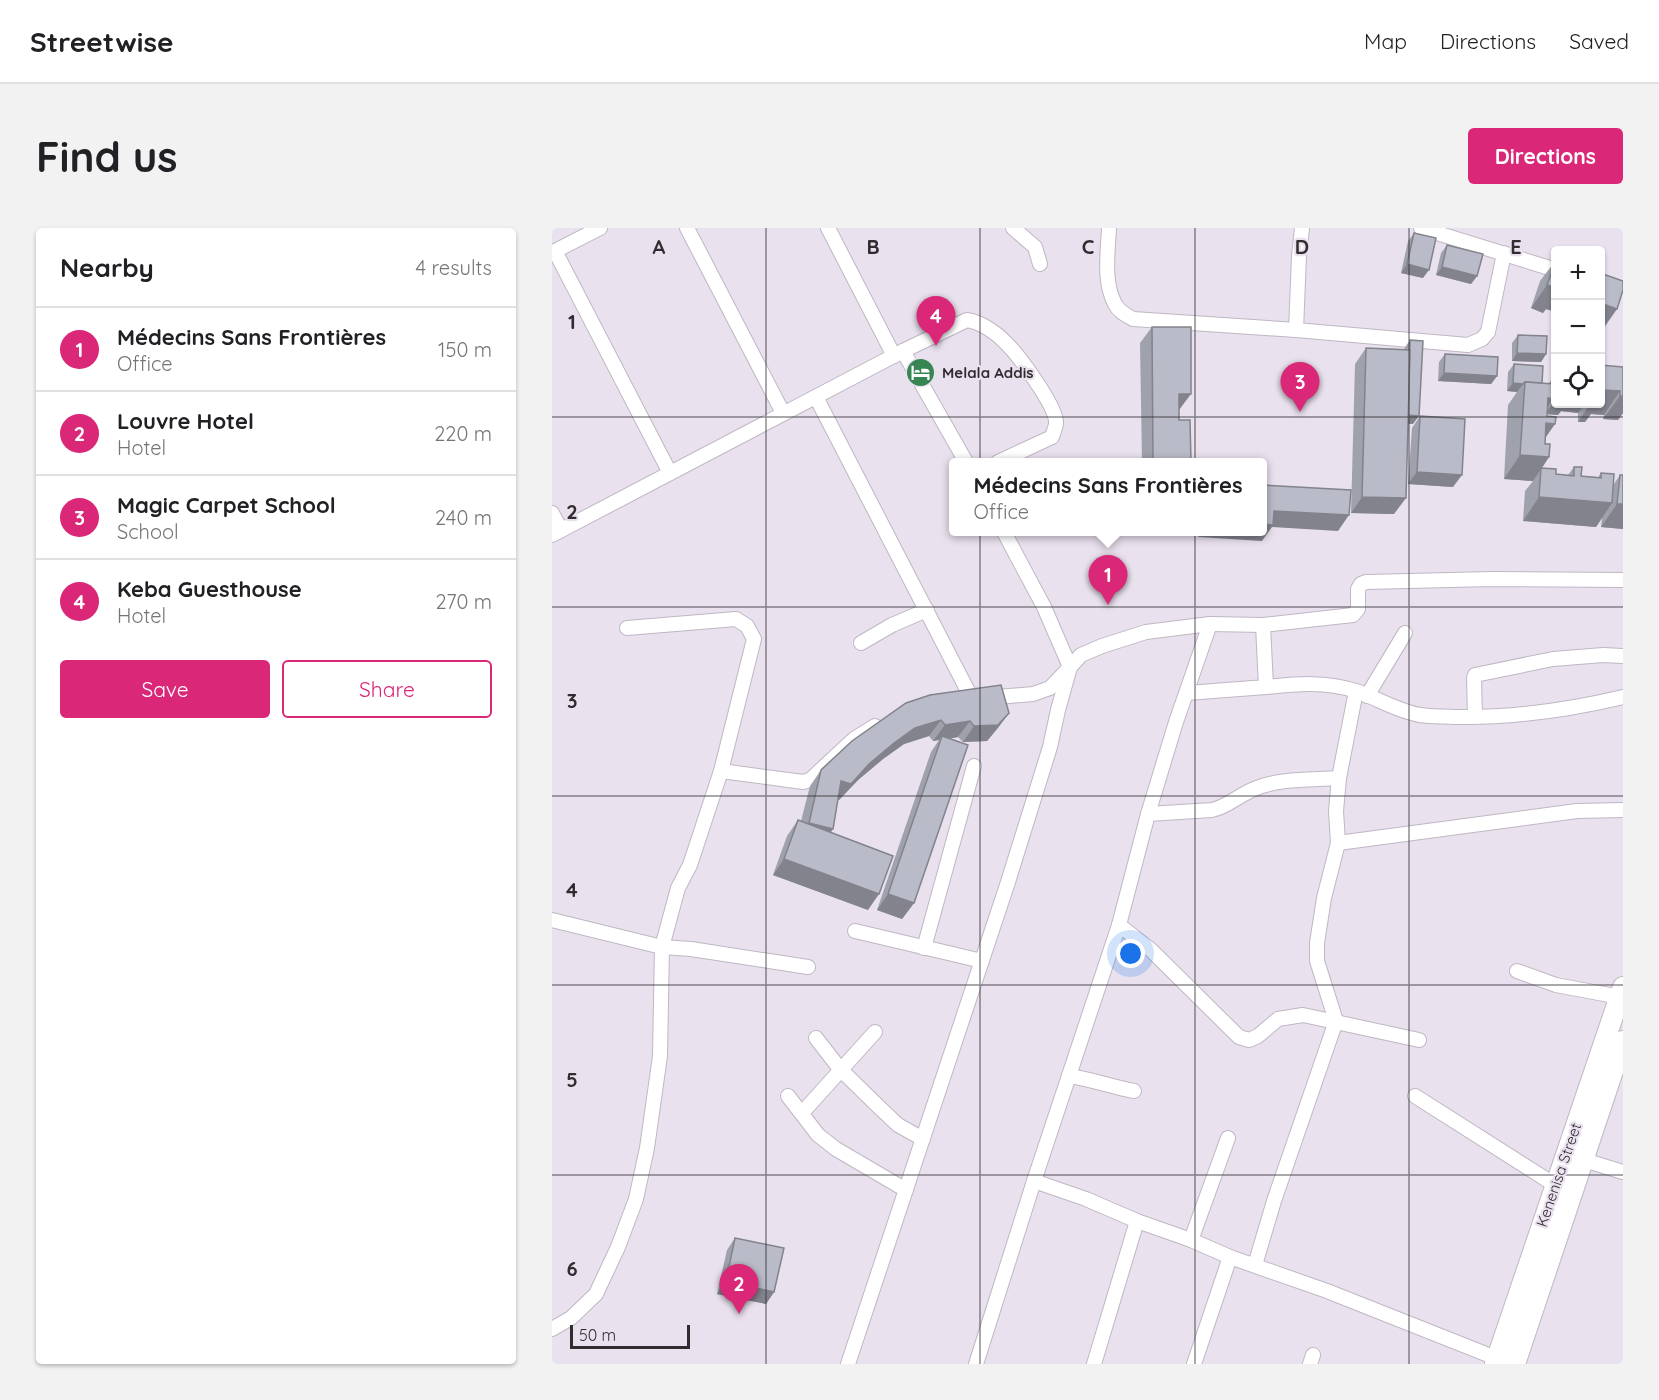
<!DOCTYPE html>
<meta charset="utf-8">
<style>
:root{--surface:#fff;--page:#f2f2f2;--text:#202124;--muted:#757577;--line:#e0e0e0;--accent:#db2777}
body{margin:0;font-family:Quicksand,sans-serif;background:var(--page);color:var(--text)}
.controls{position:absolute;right:18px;top:18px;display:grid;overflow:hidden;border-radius:6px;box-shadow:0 2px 4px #0004}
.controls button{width:54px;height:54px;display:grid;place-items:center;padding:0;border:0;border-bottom:2px solid var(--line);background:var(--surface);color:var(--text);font:30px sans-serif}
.scale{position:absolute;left:18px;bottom:15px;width:120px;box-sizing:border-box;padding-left:6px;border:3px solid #302d31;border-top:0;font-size:16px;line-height:21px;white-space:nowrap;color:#302d31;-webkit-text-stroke:4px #e9e1ee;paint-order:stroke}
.you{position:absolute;left:579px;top:726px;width:21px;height:21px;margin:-15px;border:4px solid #fff;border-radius:50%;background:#1a73e8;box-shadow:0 0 0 9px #1a73e833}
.badge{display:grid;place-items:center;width:39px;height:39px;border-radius:50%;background:var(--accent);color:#fff;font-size:20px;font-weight:700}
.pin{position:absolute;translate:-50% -50px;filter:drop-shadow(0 2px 3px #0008)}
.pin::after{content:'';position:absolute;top:32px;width:21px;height:18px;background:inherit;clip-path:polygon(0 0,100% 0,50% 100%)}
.popup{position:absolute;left:397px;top:230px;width:318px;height:78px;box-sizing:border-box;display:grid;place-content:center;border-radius:6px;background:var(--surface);filter:drop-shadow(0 2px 4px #0005);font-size:20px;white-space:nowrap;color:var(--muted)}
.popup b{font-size:22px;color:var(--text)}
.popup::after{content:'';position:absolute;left:50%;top:100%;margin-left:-12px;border:12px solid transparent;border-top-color:var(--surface)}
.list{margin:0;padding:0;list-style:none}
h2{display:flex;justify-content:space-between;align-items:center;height:78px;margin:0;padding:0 24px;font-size:26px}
h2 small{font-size:20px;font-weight:400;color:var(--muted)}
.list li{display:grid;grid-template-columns:39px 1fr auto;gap:18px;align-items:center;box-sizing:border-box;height:84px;padding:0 24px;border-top:2px solid var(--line)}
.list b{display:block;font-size:22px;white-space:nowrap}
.list p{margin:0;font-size:20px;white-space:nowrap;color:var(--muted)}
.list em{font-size:20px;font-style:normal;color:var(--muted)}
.actions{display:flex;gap:12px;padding:18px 24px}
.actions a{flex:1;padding:14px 0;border:2px solid var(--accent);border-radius:6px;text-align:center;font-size:21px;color:var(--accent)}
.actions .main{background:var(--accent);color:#fff}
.icon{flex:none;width:33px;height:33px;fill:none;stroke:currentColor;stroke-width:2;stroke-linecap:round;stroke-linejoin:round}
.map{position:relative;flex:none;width:1071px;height:1136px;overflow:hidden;border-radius:6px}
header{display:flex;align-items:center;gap:36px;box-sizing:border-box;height:84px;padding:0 30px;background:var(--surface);border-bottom:2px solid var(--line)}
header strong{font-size:28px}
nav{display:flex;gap:33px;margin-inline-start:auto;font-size:21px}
.intro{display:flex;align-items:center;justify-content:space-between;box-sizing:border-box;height:144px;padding:0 36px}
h1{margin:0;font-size:42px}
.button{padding:15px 27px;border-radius:6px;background:var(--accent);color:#fff;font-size:21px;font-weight:700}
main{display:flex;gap:36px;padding:0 36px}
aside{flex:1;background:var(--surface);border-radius:6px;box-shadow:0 2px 4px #0004}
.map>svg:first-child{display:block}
</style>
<header>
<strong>Streetwise</strong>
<nav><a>Map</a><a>Directions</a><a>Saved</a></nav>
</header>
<div class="intro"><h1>Find us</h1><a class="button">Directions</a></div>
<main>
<aside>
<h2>Nearby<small>4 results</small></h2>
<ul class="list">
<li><span class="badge">1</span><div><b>Médecins Sans Frontières</b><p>Office</p></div><em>150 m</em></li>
<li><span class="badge">2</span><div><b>Louvre Hotel</b><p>Hotel</p></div><em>220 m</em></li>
<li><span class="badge">3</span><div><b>Magic Carpet School</b><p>School</p></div><em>240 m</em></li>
<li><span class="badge">4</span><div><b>Keba Guesthouse</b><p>Hotel</p></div><em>270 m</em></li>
</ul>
<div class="actions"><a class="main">Save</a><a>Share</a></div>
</aside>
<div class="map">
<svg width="1071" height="1136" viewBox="0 0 1071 1136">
<rect width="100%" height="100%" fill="#e9e1ee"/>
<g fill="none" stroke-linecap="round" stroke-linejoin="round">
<defs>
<g id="street">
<polyline points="48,0 3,23 118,245"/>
<polyline points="135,0 231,185"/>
<polyline points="276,0 342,128"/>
<polyline points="461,0 483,19 488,36"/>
<path d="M557,0C556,24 551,54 563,76C567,84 574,87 581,91L744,102L916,117L930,111L936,104L952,25"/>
<polyline points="869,0 1004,42"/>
<polyline points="744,102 747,28 750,0"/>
<path d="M351,123L415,92C429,94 445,105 455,116C467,128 505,179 504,195C504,199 501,205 500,209L446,234"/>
<polyline points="264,169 420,471"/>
<polyline points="0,285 9,302"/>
<polyline points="0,307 351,123 414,234"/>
<polyline points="658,396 711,397 801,387 806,381 806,361 809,356 814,354 940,351 1071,352"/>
<polyline points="309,415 340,397 375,382"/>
<path d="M714,459C744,456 774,453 804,463C825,470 845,483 868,487C880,489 892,488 904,489C961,490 1016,482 1071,469"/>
<polyline points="635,465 714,459 711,397"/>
<polyline points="815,468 853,405"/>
<polyline points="433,470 481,466 498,460 518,439 492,379 452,304"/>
<polyline points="923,489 922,450 923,447 1001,431 1051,427 1071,428"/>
<polyline points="169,543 251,554 258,552 302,511 323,498"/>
<path d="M596,586L660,582C675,579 687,567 702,561C728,550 758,552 787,550"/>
<polyline points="786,615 784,583 787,550 804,463"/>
<polyline points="0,692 110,719 139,721 256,739"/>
<polyline points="567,697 599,722 687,809 697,812 706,808 726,791 751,787 867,812"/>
<polyline points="303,703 430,733"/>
<polyline points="372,720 422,538"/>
<polyline points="965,743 1004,757 1068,769"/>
<polyline points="264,810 288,841 329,881 346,897 371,911"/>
<path d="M517,848C539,851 560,859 582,863"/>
<polyline points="236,868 266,907 284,921 354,962"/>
<polyline points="863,868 1003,957"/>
<polyline points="250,885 323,804"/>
<polyline points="1032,932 1071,944"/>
<polyline points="482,953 534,971 585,993 639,1012 678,1029 775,1063 944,1130"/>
<polyline points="639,1012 676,910"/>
<polyline points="703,1037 722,973 784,793 765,733 765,715 772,670 786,615 1025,583 1071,582"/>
<polyline points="0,1101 19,1090 44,1066 66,1019 84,971 95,920 108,828 110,719 126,660 138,637 169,543 202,411 195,398 184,391 75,400"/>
<polyline points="296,1136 456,654 498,519 506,482 518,439 529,427 550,418 594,404 658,396 624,494 596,586 567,697 482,953 424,1136"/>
<polyline points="542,1136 585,993"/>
<polyline points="642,1136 678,1029"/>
<polyline points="758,1136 761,1127"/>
</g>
<g id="secondary">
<polyline points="943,1136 1071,759"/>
<polyline points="963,1136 1071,813"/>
</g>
</defs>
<!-- street casing -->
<use href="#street" stroke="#bfb7c3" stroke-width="16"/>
<!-- secondary casing -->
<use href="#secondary" stroke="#bfb7c3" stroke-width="22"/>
<!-- street -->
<use href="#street" stroke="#fff" stroke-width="14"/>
<!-- secondary -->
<use href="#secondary" stroke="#fff" stroke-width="20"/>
</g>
<!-- wall -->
<g fill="#9fa1ac">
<polygon points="862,5 871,50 849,45 856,13"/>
<polygon points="895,17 925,48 919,56 884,47 889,25"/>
<polygon points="1004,32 1004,84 994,81 991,85 979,80 988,53"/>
<polygon points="600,99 627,182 627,192 639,234 590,234 588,115"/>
<polygon points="966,107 994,126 989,134 960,133 960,115"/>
<polygon points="858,112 861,196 856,196 842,286 799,285 803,136 814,120 852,121"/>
<polygon points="893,126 945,148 939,156 886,153 887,134"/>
<polygon points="962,136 990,155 997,155 1004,146 1004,176 1048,176 1071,139 1071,185 1066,192 1051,191 1052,187 1039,186 1033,194 1026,194 1026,185 1009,183 1006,187 995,186 993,216 997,229 990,240 1004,246 1016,247 1022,239 1029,248 1046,249 1049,245 1062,256 1068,247 1071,247 1071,301 1049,299 1050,290 1044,299 971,293 973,263 981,253 952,251 956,177 965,164 955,163 956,144"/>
<polygon points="868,188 901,259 856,256 860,200"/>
<polygon points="354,475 457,485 445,501 435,513 411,514 406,509 396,511 362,675 350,691 325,682 379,524 387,512 381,513 377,508 352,516 331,531 306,552 287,572 286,572 279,604 316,682 221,647 235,608 246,592 249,593 258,558 269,542"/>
<polygon points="183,1010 222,1064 214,1076 165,1066 175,1022"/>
</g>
<!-- shaded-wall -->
<g fill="#82838c">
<polygon points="855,36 877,42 871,50 849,45"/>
<polygon points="890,39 925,48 919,56 884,47"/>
<polygon points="995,57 1004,60 1004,84 994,81 991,85 979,80"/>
<polygon points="1051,76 1065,81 1049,104 1048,79"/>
<polygon points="965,125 994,126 989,134 960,133"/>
<polygon points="892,145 945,148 939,156 886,153"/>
<polygon points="961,155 971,156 965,164 955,163"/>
<polygon points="1050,162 1068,163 1052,187 1039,186 1033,194 1026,194 1038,176 1048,176 1048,165"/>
<polygon points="627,166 639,166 627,182"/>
<polygon points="1068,168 1071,168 1071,185 1066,192 1051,191"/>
<polygon points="996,170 1001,171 985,194"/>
<polygon points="1004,171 1004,176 1033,176 1026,185 1009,183 1006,187 993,186"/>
<polygon points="853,187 867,188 861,196 847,195"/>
<polygon points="994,195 1003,196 987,219"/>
<polygon points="968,227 997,229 981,253 952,251"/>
<polygon points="865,244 910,247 901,259 856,256"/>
<polygon points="810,269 854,270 842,286 799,285"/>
<polygon points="987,269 1060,275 1044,299 971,293"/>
<polygon points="1065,276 1071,276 1071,301 1049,299"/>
<polygon points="722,283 797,287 786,303 720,299 710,313 646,309 650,303 711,303 711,296"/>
<polygon points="457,485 445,501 435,513 411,514 422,498"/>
<polygon points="389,492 377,508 352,516 331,531 306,552 287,572 277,569 289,553 317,536 342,515 363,500"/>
<polygon points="418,493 406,509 389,512 390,508 387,512 381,513 393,497"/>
<polygon points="257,595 281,601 270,617 245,611"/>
<polygon points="232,631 327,666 316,682 221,647"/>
<polygon points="336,666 362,675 350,691 325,682"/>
<polygon points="174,1053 222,1064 214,1076 165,1066"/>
</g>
<!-- building -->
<g fill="#b9bbc8" stroke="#82838c" stroke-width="1.5">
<polygon points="862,5 884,10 877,42 855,36"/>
<polygon points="895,17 931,26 925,48 890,39"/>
<polygon points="1004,33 1004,60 995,57"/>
<polygon points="1048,45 1071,53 1071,62 1065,81 1051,76 1052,72 1048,71"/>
<polygon points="600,99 639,99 639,166 627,166 627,192 638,192 639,234 601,234"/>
<polygon points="966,107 995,108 994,126 965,125"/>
<polygon points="858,112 871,113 867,188 856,187"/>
<polygon points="814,120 858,122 854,270 810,269"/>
<polygon points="893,126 946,129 945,148 892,145"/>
<polygon points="962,136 991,138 990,155 973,154 971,156 961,155"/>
<polygon points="1048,137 1071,139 1071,168 1068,168 1068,163 1050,162 1049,171 1048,171"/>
<polygon points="973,154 1002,156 1001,171 996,170 995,188 1004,189 1003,196 994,195 993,216 998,216 997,229 968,227"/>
<polygon points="868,188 913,191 910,247 865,244"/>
<polygon points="1022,239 1030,239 1029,248 1049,250 1049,245 1062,246 1060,275 987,269 989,240 1004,241 1004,246 1022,248"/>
<polygon points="1068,247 1071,247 1071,276 1065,276"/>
<polygon points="711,257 799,262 797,287 722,283 721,297 711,296"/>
<polygon points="449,457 457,485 446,497 422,498 418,493 393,497 389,492 363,500 342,515 317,536 299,556 289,553 281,601 257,595 269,542 300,513 354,475 378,467"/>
<polygon points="390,508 416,517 362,675 336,666"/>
<polygon points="246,592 341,628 327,666 232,631"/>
<polygon points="183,1010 232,1020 222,1064 174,1053"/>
</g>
<!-- grid -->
<path fill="none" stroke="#302d31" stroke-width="1.5" stroke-opacity="0.55" d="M214,0V1136M428,0V1136M643,0V1136M857,0V1136M0,189H1071M0,379H1071M0,568H1071M0,757H1071M0,947H1071"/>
<!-- icons -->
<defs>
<symbol id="hotel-disc" viewBox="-11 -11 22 22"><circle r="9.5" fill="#388554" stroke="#e9e1ee"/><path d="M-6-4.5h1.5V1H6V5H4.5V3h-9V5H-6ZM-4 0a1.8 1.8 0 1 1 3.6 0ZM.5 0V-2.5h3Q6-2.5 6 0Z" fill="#fff"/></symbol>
</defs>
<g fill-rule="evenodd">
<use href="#hotel-disc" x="352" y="128" width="33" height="33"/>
</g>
<g text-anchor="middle" stroke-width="4.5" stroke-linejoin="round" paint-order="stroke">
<!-- poi labels -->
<g font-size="15" font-weight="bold" fill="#302d31" stroke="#e9e1ee" text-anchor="start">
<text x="390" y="150">Melala Addis</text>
</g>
<!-- street labels -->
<g font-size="15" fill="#302d31" stroke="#e9e1ee">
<text transform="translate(1007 947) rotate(-71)" y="5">Kenenisa Street</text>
</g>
</g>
<g font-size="20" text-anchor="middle" font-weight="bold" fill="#302d31" stroke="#e9e1ee" stroke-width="4.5" stroke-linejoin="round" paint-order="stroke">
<text x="107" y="26">A</text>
<text x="321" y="26">B</text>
<text x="536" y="26">C</text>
<text x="750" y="26">D</text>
<text x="964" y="26">E</text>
<text x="20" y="101">1</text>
<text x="20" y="291">2</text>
<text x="20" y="480">3</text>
<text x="20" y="669">4</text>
<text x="20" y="859">5</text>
<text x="20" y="1048">6</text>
</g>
</svg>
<div class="controls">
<button>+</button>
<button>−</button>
<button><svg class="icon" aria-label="locate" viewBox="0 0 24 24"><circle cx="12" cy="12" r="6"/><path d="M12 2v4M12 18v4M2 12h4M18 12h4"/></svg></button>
</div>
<div class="scale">50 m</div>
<div class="you"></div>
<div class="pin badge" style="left:556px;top:377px">1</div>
<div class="popup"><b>Médecins Sans Frontières</b>Office</div>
<div class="pin badge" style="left:187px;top:1086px">2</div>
<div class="pin badge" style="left:748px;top:184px">3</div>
<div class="pin badge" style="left:384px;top:118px">4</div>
</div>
</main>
